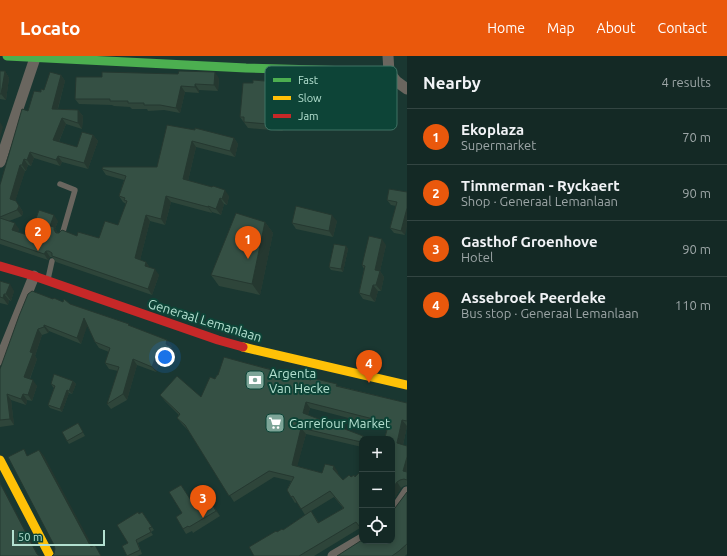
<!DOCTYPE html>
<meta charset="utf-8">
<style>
:root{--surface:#142925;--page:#213532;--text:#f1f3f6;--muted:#9da6a7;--line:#334542;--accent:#ea580c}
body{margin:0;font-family:Ubuntu,sans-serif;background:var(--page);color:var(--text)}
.controls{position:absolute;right:12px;bottom:12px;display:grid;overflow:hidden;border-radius:8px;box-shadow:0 2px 6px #0003}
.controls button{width:36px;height:36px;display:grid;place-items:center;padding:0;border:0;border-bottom:1px solid var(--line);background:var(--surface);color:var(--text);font:20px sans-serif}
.scale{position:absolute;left:12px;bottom:10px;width:93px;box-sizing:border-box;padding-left:4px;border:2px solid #b3e0d0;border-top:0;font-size:11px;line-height:14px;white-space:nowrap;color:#b3e0d0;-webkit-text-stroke:3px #0d4437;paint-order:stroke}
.you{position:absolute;left:165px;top:301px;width:14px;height:14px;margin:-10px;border:3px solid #fff;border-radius:50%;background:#1a73e8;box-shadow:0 0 0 6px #1a73e833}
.badge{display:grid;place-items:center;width:26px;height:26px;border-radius:50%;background:var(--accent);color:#fff;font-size:13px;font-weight:700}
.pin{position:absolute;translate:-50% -33px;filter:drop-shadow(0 1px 2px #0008)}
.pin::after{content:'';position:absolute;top:21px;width:14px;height:12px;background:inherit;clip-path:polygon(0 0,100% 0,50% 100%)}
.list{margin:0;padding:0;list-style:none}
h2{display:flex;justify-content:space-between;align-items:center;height:52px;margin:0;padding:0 16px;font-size:17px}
h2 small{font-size:13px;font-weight:400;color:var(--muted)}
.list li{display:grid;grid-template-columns:26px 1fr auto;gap:12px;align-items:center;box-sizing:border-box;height:56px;padding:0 16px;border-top:1px solid var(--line)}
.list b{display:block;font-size:15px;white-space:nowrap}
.list p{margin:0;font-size:13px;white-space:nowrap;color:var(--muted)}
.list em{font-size:13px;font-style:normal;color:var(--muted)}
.icon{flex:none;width:22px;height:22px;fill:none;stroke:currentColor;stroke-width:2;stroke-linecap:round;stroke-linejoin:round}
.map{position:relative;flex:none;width:407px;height:500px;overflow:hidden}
header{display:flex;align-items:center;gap:24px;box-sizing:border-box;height:56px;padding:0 20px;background:var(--accent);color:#fff}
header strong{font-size:19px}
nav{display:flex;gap:22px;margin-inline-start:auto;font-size:14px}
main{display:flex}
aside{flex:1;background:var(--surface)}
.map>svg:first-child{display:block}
</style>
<header>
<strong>Locato</strong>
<nav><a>Home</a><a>Map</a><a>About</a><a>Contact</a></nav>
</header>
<main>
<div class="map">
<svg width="407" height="500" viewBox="0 0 407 500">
<rect width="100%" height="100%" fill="#1a3731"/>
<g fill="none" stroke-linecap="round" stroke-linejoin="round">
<!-- lane -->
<g stroke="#6a665f" stroke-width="5.5">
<polyline points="60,128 75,134 62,179"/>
<polyline points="48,223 52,205"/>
</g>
<!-- street -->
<g stroke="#6a665f" stroke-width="11">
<polyline points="388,0 389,16 396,25 407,33"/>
<polyline points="0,106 35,2"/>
<polyline points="0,304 34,220"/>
<polyline points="392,457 397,451 407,436"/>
<polyline points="333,500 362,483"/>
</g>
<!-- fast -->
<polyline stroke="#4caf50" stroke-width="9" points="7,0 246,12 389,16"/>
<!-- slow -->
<g stroke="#ffc107" stroke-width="9">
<polyline points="243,291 407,329"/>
<polyline points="0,404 50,500"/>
</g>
<!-- jam -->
<polyline stroke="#c62828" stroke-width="9" points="0,210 34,220 218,284 243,291"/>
</g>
<!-- wall -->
<g fill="#2e453a" fill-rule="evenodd">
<polygon points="0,15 5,15 9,22 6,44 0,43"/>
<polygon points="61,19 65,25 58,53 78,54 83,60 82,73 66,68 59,86 77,91 93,79 98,85 88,113 62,106 60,110 34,102 31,110 28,109 26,115 25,115 15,145 20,151 23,156 22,160 9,165 19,173 18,176 30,180 58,165 55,173 58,177 99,182 118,169 126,148 123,146 119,140 124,124 106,119 102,113 157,111 167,69 234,82 238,88 235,101 196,91 188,125 229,140 227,149 224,148 221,159 212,156 212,157 171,146 165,169 150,165 140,204 146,206 150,212 159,219 152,239 56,206 52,201 50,201 48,204 0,188 0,129 28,55 41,36 44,34"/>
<polygon points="102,21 219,22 218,35 199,34 199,37 185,36 180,57 164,54 148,55 147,53 132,53 130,51 114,50 112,49 79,48 75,43"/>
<polygon points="253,27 288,27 293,33 291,48 289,48 287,70 284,70 283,75 248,72 240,61"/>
<polygon points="407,136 405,179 394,177 390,172 396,150 391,149 387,144"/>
<polygon points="337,165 333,181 296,173 292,167"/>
<polygon points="265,166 273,177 260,239 219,230 211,219"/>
<polygon points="386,189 380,215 384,221 381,235 378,235 375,246 363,243 359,237 364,213 362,209"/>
<polygon points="346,190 348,193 343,216 331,214 329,211"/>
<polygon points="0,225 14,235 11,245 9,244 8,249 0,247"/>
<polygon points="53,243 70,248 167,284 172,290 171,291 176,297 173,306 167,304 166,307 160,305 156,316 137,309 127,344 111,353 107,348 118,315 109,313 105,307 109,296 99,292 95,286 87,269 81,288 49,275 48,277 42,279 35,300 37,303 30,323 37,330 32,345 27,344 26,349 11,344 14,369 0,371 0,313"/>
<path d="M242,306L407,347V370L403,389L407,390V429L404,430L401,432L392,446V383L385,381L387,372L310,352L308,359L363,380L365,383H362V391L306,378L297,410L322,417L338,416V418L343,424L351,421H355L362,414V475L360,472L314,500H254L278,476L283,474L305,459L297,446L295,447L287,434L291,425L274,421L234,446L188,374L182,368L177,362L179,359L165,345L160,339L201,341L218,319ZM334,441L343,452L319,467L311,455Z"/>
<polygon points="73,325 76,328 72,338 69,337 62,356 50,352 48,349 54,332 53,331 51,328"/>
<polygon points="78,367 85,380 69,388 67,385"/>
<polygon points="181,429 192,446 210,444 220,460 193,477 192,475 186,478 183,473"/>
<polygon points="407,436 407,498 405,500 337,500 392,485 393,455"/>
<polygon points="142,456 154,474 151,476 153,479 138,487 142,498 137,500 127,500 128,487 139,458"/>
</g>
<!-- shaded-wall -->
<g fill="#253830">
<polygon points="5,15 9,22 6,44 1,38"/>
<polygon points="215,16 219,22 218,35 214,29"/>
<polygon points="61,19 65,25 56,59 52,53"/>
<polygon points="288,27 293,33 291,48 287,42"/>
<polygon points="195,28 199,34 199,37 195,31"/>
<polygon points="181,30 185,36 180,57 176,52"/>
<polygon points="285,42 289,48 287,70 283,64"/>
<polygon points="78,54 83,60 82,73 78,67"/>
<polygon points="62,62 66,68 57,90 53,84"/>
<polygon points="279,64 284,70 283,75 279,69"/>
<polygon points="0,66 3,71 0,82"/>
<polygon points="93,79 98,85 88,113 84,107"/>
<polygon points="234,82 238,88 235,101 230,95"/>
<polygon points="192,85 196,91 187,129 183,123"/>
<polygon points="30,96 34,102 31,110 27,104"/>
<polygon points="58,100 62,106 60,110 56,104"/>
<polygon points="24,103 28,109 26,115 22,109"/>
<polygon points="20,109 25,115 14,149 10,143"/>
<polygon points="225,134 229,140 227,149 222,143"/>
<polygon points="166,140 171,146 165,169 161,163"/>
<polygon points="220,142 224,148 221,159 216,153"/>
<polygon points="16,145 23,156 22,160 17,154"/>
<polygon points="208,150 212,156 212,157 208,151"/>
<polygon points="407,152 407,171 405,179 401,175"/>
<polygon points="54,159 58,165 55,173 58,177 58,180 50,170"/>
<polygon points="146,159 150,165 139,208 135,202"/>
<polygon points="332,159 337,165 333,181 329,175"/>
<polygon points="265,166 273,177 260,239 252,228"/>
<polygon points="15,167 19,173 17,180 12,174"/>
<polygon points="382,183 386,189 380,215 384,221 381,235 376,229 375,214"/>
<polygon points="346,190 348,193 343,216 341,213"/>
<polygon points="46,195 50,201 48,204 44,198"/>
<polygon points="146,206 150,212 145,210"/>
<polygon points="155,213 159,219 152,239 148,233"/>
<polygon points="10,228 14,235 11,245 6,238"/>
<polygon points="373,229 378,235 375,246 370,240"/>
<polygon points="4,238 9,244 8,249 3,242"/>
<polygon points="84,262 88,268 81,288 77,282"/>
<polygon points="44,269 49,275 48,277 44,271"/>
<polygon points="38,273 42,279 35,300 37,303 28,327 24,321 30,296"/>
<polygon points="167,284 172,290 170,293 172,291 176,297 173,306 169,301 166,288"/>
<polygon points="162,299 167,304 166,307 161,301"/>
<polygon points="156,300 160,305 156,316 152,311"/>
<polygon points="133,303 137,309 127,344 123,338"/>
<polygon points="33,324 37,330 32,345 28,339"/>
<polygon points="73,325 76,328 72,338 69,335"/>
<polygon points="67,334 69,337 62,356 60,353"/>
<polygon points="7,338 11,344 14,369 10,363"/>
<polygon points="23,338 27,344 26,349 21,343"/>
<polygon points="306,346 310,352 307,363 303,357"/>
<polygon points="402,364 407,370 402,393 397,387"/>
<polygon points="301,372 306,378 296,415 292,409"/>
<polygon points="363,380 365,383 362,383 362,387 361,386"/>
<polygon points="39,394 44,400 96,497 91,491"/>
<polygon points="407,401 407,421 403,415"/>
<polygon points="334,410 338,416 338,419 333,413"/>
<polygon points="0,425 39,500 37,498 0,427"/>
<polygon points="397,426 401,432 392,446 392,433"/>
<polygon points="206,438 210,444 220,460 216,455"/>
</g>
<!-- building -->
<g fill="#355044" stroke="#253830">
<polygon points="0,15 5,15 1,38 0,38"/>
<polygon points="179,15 215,16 214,29 195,28 195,31 181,30 176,52 160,49 144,49 144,47 128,47 128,45 110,45 110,43 75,43 76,21 102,21 102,16 178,18"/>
<polygon points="50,16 61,19 52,53 78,54 78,67 62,62 53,84 77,91 82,76 93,79 84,107 58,100 56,104 30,96 27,104 24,103 22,109 20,109 10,143 16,145 19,150 17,154 0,161 0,129 22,53 28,55 34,35 41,36 41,33 44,34"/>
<polygon points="253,24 288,27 287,42 285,42 283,64 279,64 279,69 244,66 244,61 240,61 243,27 253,27"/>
<polygon points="167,69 195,74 195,72 234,82 230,95 192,85 183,123 212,131 213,130 225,134 222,143 220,142 216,153 208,150 208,151 166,140 161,163 146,159 135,202 146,206 145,210 155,213 148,233 52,200 52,197 49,195 46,195 44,198 0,183 0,162 15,167 12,174 30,180 39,154 54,159 50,170 54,171 54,174 56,177 59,177 62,174 77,180 78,176 99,182 105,165 118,169 127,145 124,144 125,142 119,140 126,120 102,113 103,111 157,111"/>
<polygon points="389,133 407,136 407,152 401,175 390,172 397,146 387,144"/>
<polygon points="296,150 332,159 329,175 292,167"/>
<polygon points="236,157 265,166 252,228 211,219"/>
<polygon points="369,180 382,183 375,214 380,215 376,229 373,229 370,240 359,237 365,210 362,209"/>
<polygon points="334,188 346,190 341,213 329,211"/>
<polygon points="0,225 10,228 6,238 4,238 3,242 0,241"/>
<polygon points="32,235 53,243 54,242 63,246 64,243 70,248 129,268 128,269 167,284 166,288 167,288 167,289 172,291 169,301 162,299 161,301 156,300 152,311 133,303 123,338 107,348 119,311 105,307 110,292 95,286 84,262 77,282 44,269 44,271 38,273 30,296 33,297 24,321 33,324 28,339 23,338 21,343 7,338 10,363 0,364 0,313 19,260 28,238"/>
<polygon points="224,301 242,306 283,317 311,324 312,322 337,328 336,330 407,347 407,365 402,364 397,387 407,390 407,401 403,415 407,416 407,424 404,423 400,424 397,426 392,433 392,383 381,383 385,381 389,367 306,346 303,357 363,380 361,386 301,372 292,409 322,417 325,408 334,410 333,413 343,424 349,419 351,421 354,419 355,421 362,414 362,472 359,470 356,466 299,500 254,500 249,491 276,475 277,476 282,473 283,474 311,455 318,467 344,452 330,435 301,453 293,440 291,441 287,434 294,421 269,415 229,440 185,369 177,362 180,358 160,339 177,320 201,341 210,321 215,323 217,319 218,319"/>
<polygon points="54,318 73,325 69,335 67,334 60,353 48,349 55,330 51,328"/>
<polygon points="78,367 83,376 67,385 62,376"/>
<polygon points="24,393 27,400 39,394 91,491 95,489 101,500 52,500 54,498 55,493 54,489 8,401"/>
<polygon points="0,427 37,498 39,500 0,500"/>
<polygon points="181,429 192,446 206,438 216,455 189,471 188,470 183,473 176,461 182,457 169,436"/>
<polygon points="407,436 407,488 399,495 392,500 337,500 362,484 362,485 392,485 392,456"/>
<polygon points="138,456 139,458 142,456 152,471 149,472 151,476 136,484 140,494 127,500 122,490 128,487 117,469"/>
</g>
<!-- icons -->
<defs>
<symbol id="bank-square" viewBox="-11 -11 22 22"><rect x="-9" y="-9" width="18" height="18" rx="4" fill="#7da598" stroke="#0d4437"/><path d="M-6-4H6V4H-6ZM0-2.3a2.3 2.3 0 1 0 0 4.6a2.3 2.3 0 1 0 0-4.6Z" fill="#fff"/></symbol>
<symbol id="supermarket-square" viewBox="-11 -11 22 22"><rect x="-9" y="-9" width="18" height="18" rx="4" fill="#7da598" stroke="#0d4437"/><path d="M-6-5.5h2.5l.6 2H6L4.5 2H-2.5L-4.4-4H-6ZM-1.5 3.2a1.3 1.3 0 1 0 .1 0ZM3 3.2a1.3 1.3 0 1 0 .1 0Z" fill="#fff"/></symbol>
</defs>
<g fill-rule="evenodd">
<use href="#bank-square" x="244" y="313" width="22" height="22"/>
<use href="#supermarket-square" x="264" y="356" width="22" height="22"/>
</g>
<g text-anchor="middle" stroke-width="4" stroke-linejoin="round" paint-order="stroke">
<!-- street labels -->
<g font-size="13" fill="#b3e0d0" stroke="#0d4437">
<text transform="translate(205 264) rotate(17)" y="5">Generaal Lemanlaan</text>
</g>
<!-- poi labels -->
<g font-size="13" fill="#b3e0d0" stroke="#0d4437" text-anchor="start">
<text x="269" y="322">Argenta<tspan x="269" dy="15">Van Hecke</tspan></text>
<text x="289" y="372">Carrefour Market</text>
</g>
</g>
<!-- legend -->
<rect x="265" y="10" width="132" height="64" rx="6" fill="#0d4437" stroke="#3f7365" stroke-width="1"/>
<rect x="273" y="22" width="18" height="4" fill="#4caf50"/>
<rect x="273" y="40" width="18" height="4" fill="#ffc107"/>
<rect x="273" y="58" width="18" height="4" fill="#c62828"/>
<g font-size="11" fill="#b3e0d0">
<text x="298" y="28">Fast</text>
<text x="298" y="46">Slow</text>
<text x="298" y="64">Jam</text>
</g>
</svg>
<div class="controls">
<button>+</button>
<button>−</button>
<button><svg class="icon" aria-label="locate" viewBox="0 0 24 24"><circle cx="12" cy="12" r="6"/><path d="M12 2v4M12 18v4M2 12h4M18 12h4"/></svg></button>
</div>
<div class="scale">50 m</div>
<div class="you"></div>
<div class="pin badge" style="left:248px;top:203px">1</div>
<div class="pin badge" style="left:38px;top:195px">2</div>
<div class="pin badge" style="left:203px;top:462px">3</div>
<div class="pin badge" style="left:369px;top:327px">4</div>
</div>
<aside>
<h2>Nearby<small>4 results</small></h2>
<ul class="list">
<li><span class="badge">1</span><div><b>Ekoplaza</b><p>Supermarket</p></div><em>70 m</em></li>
<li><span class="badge">2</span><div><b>Timmerman - Ryckaert</b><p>Shop · Generaal Lemanlaan</p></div><em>90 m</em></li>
<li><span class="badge">3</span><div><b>Gasthof Groenhove</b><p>Hotel</p></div><em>90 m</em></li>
<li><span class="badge">4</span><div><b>Assebroek Peerdeke</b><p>Bus stop · Generaal Lemanlaan</p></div><em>110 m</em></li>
</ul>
</aside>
</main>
